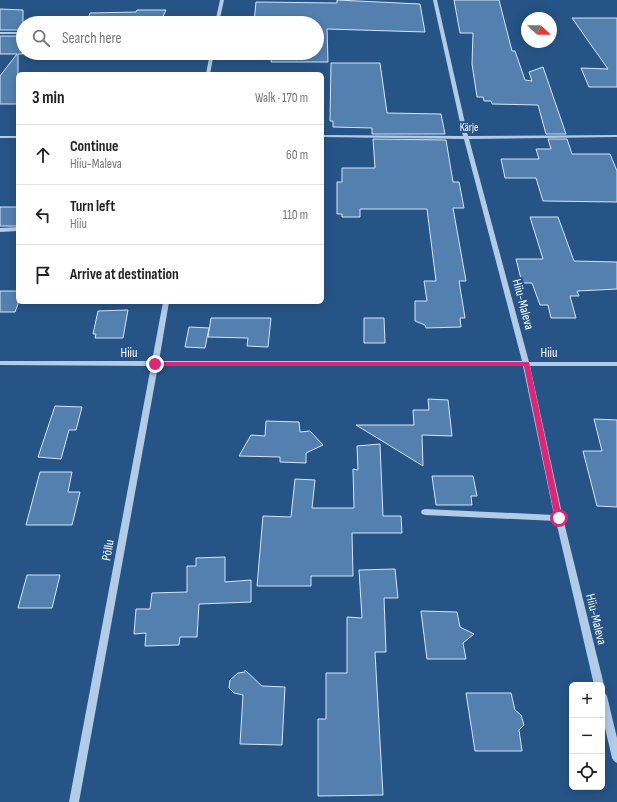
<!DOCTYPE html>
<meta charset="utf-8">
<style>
:root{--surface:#fff;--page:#f2f2f2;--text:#222;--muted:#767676;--line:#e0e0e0}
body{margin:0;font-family:"Sofia Sans Condensed",sans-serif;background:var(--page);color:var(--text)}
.controls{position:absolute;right:12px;bottom:12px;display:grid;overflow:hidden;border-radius:6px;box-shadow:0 2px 10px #0003}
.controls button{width:36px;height:36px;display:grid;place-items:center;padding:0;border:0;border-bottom:1px solid var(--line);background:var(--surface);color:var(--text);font:20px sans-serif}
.compass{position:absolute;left:521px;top:12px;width:36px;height:36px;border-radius:50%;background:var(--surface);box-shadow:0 2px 10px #0003;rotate:112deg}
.stop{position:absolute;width:12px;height:12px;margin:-9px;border:3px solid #db2777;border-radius:50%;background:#fff}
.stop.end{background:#db2777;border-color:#fff;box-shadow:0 1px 4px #0008}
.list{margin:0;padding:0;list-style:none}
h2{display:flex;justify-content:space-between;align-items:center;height:52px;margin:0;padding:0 16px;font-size:17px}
h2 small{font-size:13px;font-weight:400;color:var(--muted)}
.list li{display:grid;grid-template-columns:26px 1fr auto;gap:12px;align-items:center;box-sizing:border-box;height:60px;padding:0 16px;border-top:1px solid var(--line)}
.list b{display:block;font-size:15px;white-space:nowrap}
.list p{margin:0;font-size:13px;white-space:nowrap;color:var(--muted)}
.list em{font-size:13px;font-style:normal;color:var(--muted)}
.icon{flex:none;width:22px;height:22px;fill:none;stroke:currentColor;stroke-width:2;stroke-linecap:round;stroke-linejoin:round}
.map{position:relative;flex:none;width:617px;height:802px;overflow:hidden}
.search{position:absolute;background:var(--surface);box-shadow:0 2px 10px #0003;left:16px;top:16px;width:308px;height:44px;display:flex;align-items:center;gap:10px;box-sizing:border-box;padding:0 14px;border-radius:22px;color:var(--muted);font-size:15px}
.panel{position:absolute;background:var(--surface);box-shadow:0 2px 10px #0003;left:16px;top:72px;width:308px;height:232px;border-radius:6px}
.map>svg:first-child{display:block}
</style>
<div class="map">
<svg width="617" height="802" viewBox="0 0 617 802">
<rect width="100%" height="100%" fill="#275486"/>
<!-- building -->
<g fill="#5380af" stroke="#d5e5f6">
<polygon points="337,0 420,4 425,32 327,29 328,62 271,62 272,53 317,53 317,23 254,22 256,2 337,3"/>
<polygon points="454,0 499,0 512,51 515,51 525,80 532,81 529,72 543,67 566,134 546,134 538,105 492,104 491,101 484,101 483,97 477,97 472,64 473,33 460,33"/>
<polygon points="0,9 23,10 23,30 0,30"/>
<polygon points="137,10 166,10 160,23 87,23 90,13 136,12"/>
<polygon points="572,18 617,18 617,87 589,87 581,68 608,69"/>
<polygon points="0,36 23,36 23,54 18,54 18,104 0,104 0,76 17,54 0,54"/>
<polygon points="331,63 380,63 387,113 441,114 445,134 372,134 372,128 333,127 333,121 330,121"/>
<polygon points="373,139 446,140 453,182 459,182 464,208 453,208 466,281 459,281 465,318 460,318 461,327 426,328 425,325 415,321 415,301 427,301 424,281 436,281 427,209 360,209 360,217 342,217 342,214 337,214 337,182 342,182 342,168 375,168"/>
<polygon points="548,139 567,139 572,154 610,154 617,171 617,202 543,201 536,178 505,178 501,159 539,159 536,149 551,149"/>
<rect x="0" y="207" width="18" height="19"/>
<polygon points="530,217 558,217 574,261 617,262 617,289 577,291 579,296 570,296 576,318 551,318 548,305 540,305 532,283 522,283 516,259 543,259"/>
<polygon points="0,291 18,291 18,304 15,312 0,312"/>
<polygon points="128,310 123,338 95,338 96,334 93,334 98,311"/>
<polygon points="211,318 271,318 268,347 247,346 248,338 208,337"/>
<polygon points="364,318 384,318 385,343 364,343"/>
<polygon points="189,327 209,328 205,348 185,347"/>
<polygon points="428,399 448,400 452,436 422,435 423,466 356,425 414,425 413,410 429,410"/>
<polygon points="55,406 82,407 76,430 69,430 61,459 38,457"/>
<polygon points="594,419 617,420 617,507 597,506 583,451 602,451"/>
<polygon points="266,421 299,422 300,432 310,431 323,445 306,453 306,463 280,462 280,457 239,456 251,435 265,436"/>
<polygon points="380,444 383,516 401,516 402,533 352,533 353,576 311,576 311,586 257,586 263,516 291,517 295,479 315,480 312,508 354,508 353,469 358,470 357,446"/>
<polygon points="40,472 72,472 68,492 80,492 72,525 26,525"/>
<polygon points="432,476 473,476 477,496 471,496 472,505 436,505"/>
<polygon points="225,557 225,582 251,580 251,602 199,604 197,637 180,637 179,645 145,646 146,633 134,634 136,609 150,609 152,593 187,592 187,566 196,566 196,558"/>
<polygon points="395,569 398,598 384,598 386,652 375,652 383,795 318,796 318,719 326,719 326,673 347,673 347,617 362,618 359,570"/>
<polygon points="27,575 60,575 52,608 18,608"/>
<polygon points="421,611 457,612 460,627 474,634 463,643 466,659 427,659"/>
<polygon points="245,670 262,686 285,687 282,745 240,744 243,695 234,693 229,688 230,680 238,673 245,672"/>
<polygon points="466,693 511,693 515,710 521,715 524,725 519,730 522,751 475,751"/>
</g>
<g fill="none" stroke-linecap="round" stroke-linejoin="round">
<!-- minor -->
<g fill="#b2cce8" fill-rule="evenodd">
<polygon points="220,0 224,0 219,23 215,23"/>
<polygon points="433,0 437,0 468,136 617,135 617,137 469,139 529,362 617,362 617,366 530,366 563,518 604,685 602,688 602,685 594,685 556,521 425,515 422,514 421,512 422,510 425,509 554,515 523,366 158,366 79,802 69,802 151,366 0,365 0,361 152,361 163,302 169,302 159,361 522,361 464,139 322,137 322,135 463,136"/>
<rect x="0" y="32" width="23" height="2"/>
<polygon points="210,53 214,53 210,74 206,74"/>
<rect x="0" y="136" width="18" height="2"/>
<polygon points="18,227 18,231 0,232 0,228"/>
<polygon points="602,692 605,693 607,696 617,738 617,763 614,761 612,758 602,715"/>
</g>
</g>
<!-- route -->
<polygon fill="#db2777" points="153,362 529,362 562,518 559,521 555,518 524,366 155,366 152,364"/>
<g text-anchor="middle" stroke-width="4" stroke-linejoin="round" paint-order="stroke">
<!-- far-street labels -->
<g font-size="11" fill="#fff" stroke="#275486">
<text x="469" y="131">Kärje</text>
</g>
<!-- street labels -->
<g font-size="13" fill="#fff" stroke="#275486">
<text transform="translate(524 304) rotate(75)" y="5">Hiiu-Maleva</text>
<text x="129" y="357">Hiiu</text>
<text x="549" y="357">Hiiu</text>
<text transform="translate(107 550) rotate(-80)" y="5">Põllu</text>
<text transform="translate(597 619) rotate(76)" y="5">Hiiu-Maleva</text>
</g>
</g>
</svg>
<div class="controls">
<button>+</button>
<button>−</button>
<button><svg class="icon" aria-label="locate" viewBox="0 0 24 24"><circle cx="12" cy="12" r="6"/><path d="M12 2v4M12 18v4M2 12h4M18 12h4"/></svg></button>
</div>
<svg class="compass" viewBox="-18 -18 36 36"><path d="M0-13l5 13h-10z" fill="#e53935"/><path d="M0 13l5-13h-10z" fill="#767676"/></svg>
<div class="stop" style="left:559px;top:518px"></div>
<div class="stop end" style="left:155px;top:364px"></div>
<div class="search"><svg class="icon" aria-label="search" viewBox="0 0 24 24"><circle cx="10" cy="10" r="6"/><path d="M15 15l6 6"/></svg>Search here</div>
<section class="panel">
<h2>3 min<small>Walk · 170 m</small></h2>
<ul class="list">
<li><svg class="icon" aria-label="ahead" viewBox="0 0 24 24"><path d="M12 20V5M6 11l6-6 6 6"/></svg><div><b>Continue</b><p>Hiiu-Maleva</p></div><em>60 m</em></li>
<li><svg class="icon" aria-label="left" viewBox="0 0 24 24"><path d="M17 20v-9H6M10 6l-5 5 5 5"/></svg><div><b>Turn left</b><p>Hiiu</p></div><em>110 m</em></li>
<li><svg class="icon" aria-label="arrive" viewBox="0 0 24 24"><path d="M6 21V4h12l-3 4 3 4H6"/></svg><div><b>Arrive at destination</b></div></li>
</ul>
</section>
</div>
